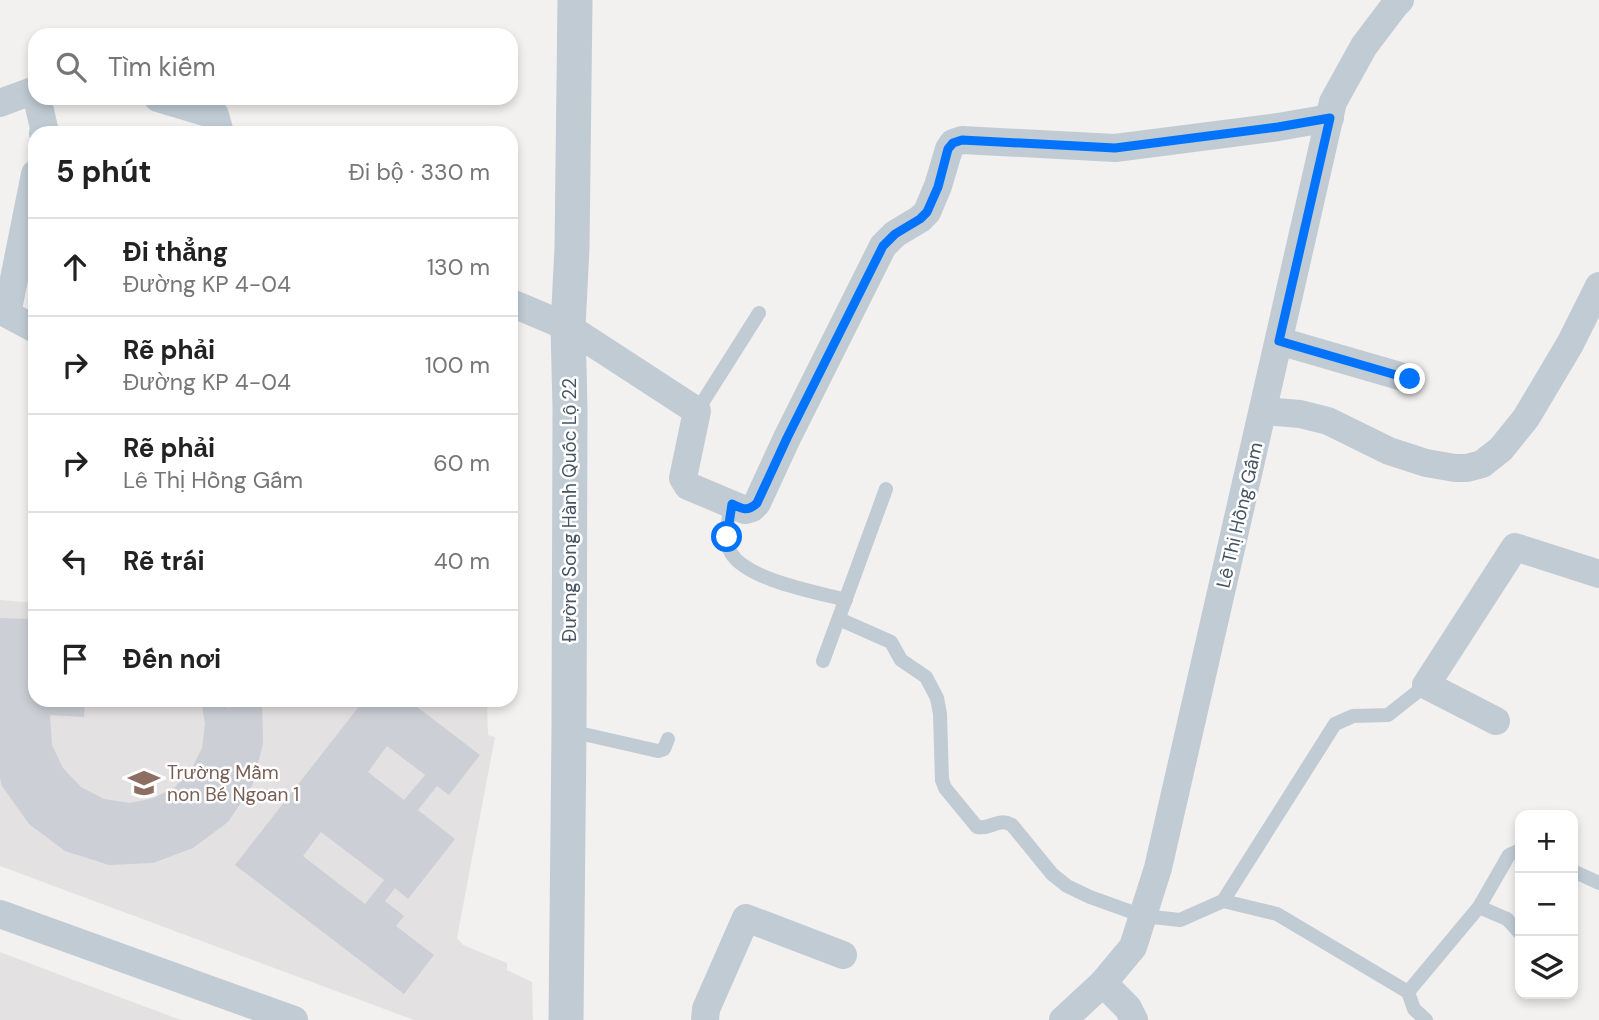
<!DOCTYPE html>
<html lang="vi">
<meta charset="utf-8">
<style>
:root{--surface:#fff;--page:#f2f2f2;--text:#222;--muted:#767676;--line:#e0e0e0}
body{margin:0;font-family:"DM Sans",sans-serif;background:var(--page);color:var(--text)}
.controls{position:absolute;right:21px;bottom:21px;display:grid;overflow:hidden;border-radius:14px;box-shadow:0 4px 10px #0003}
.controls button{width:63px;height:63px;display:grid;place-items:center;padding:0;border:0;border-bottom:2px solid var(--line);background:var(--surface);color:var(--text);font:35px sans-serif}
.stop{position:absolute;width:21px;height:21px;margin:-16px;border:5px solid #0373fb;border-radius:50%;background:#fff}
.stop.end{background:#0373fb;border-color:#fff;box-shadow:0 2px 7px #0008}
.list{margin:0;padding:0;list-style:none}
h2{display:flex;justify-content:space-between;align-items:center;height:91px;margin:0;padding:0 28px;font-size:30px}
h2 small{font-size:23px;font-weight:400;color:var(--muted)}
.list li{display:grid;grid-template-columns:46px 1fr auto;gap:21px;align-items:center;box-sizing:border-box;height:98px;padding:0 28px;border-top:2px solid var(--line)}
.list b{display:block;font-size:26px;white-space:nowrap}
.list p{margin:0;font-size:23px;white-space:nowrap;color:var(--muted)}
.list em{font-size:23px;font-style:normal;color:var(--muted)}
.icon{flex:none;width:38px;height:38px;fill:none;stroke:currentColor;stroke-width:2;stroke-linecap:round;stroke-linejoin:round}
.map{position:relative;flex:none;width:1599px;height:1020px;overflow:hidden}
.search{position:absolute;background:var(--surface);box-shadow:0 4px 10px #0003;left:28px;top:28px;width:490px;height:77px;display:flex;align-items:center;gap:18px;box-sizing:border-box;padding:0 24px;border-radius:21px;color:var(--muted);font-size:26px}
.panel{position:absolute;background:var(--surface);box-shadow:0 4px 10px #0003;left:28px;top:126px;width:490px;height:581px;border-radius:21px}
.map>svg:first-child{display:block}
</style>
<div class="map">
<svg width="1599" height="1020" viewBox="0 0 1599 1020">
<rect width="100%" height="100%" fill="#f3f0f0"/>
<!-- education -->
<g fill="#e4e1e2">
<polygon points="0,600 35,603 35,700 487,700 488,735 495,737 457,938 463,945 507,963 507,970 532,982 533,1020 414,1020 0,866"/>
<polygon points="0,952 71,979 181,1020 0,1020"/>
</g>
<!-- building -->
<g fill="#cccfd6" fill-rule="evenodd">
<polygon points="0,618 35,619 35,700 85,700 84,717 50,715 52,745 63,768 81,787 104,799 130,803 154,798 175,787 191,770 202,748 205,724 201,700 226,700 228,708 262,701 263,744 252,786 228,822 193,848 153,863 109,865 65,851 29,824 2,786 0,778"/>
<path d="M364,700H408L480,755L449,795L437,786L418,810L455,839L408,899L395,888L385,901L404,916L396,926L434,955L404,994L235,865ZM387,746L425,775L404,800L368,772ZM321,832L384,880L365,904L303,856Z"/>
</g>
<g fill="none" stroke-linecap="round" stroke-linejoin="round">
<!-- service -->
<g stroke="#c0cbd4" stroke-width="14">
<polyline points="697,411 759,313"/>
<path d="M731,504C729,519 723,539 731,553C747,580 816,592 846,600"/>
<path d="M839,619L891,642L901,660L926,677L937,698L940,714L942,780L945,788L977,827C991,830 997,817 1012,825L1052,874L1067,886L1090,897L1143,916L1180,920L1223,901L1335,724L1353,716L1388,715L1426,685"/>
<polyline points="823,661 886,489"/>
<polyline points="570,731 658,751 664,749 668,739"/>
<polyline points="1573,871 1599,883"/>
<polyline points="1223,901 1277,914 1408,992 1414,1009 1426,1020"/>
<polyline points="1479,907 1507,919 1520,933"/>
<polyline points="1408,992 1479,907 1509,855 1520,850"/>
</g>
<!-- minor -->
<g stroke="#c0cbd4" stroke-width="28">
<polyline points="37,98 44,128 43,133"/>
<polyline points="158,98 215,115 220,133"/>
<polyline points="0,103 35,90"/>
<polyline points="35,174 7,314 35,329"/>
<polyline points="511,303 568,327 697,411 683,478 688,486 745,510 752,508 757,503 787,438 883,246 895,234 920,219 927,212 938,186 949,149 953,143 962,140 1115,148 1278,127 1330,118"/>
<polyline points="1279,341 1410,379"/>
<polyline points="1263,411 1300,414 1328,421 1389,451 1426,463 1455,468 1467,468 1482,464 1501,449 1526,418 1570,344 1599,286"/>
<polyline points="1496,721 1426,685 1515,547 1599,574"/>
<polyline points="0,914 294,1020"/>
<polyline points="1103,983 1128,1008 1134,1020"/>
<polyline points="705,1020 706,1009 746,918 843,955"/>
<polyline points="1063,1020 1103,983 1133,947 1158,868 1333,102 1364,46 1395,5 1400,0"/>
</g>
<!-- tertiary -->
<polyline stroke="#c0cbd4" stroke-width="35" points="566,1020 569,731 570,408 568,327 572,248 575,0"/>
</g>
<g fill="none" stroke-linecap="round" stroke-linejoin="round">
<!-- route -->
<path stroke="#0373fb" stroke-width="9" d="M727,537L732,504C742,509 748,512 757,503L787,438L883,246L895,234L920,219L927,212L938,187L948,149L953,143L962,140L1115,148L1278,127L1330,118L1279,341L1410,379"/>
</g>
<!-- icons -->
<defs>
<symbol id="school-bare" viewBox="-9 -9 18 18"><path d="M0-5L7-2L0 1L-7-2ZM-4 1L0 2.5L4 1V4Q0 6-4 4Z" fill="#8d6e63" stroke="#fff" stroke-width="2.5" paint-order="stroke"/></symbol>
</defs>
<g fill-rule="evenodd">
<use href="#school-bare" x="122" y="761" width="44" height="44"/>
</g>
<g text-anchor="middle" stroke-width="5" stroke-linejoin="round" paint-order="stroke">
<!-- street labels -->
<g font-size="19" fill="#465461" stroke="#fff">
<text transform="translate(569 510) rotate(-90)" y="7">Đường Song Hành Quốc Lộ 22</text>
<text transform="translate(1239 515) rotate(-77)" y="7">Lê Thị Hồng Gấm</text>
</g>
<!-- education labels -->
<g font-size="19" fill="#785e54" stroke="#fff" text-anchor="start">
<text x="167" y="779">Trường Mầm<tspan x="167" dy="22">non Bé Ngoan 1</tspan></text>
</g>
</g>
</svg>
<div class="controls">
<button>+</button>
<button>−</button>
<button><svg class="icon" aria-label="layers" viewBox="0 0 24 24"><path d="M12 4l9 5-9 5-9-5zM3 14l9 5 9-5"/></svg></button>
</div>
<div class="stop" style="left:727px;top:537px"></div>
<div class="stop end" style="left:1410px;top:379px"></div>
<div class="search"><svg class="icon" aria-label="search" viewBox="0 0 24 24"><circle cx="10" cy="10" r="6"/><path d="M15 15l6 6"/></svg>Tìm kiếm</div>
<section class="panel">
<h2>5 phút<small>Đi bộ · 330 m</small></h2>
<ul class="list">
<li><svg class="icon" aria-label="ahead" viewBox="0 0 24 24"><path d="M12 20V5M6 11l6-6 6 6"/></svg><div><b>Đi thẳng</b><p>Đường KP 4-04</p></div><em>130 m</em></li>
<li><svg class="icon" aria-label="right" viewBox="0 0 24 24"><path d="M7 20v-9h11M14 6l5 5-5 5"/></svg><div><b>Rẽ phải</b><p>Đường KP 4-04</p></div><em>100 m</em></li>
<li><svg class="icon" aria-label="right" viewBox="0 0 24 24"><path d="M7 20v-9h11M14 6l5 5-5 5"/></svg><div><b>Rẽ phải</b><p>Lê Thị Hồng Gấm</p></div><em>60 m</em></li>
<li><svg class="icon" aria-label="left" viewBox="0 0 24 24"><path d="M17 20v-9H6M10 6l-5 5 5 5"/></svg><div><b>Rẽ trái</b></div><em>40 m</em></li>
<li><svg class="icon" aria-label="arrive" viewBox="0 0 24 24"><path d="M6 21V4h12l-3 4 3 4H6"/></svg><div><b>Đến nơi</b></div></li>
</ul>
</section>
</div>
